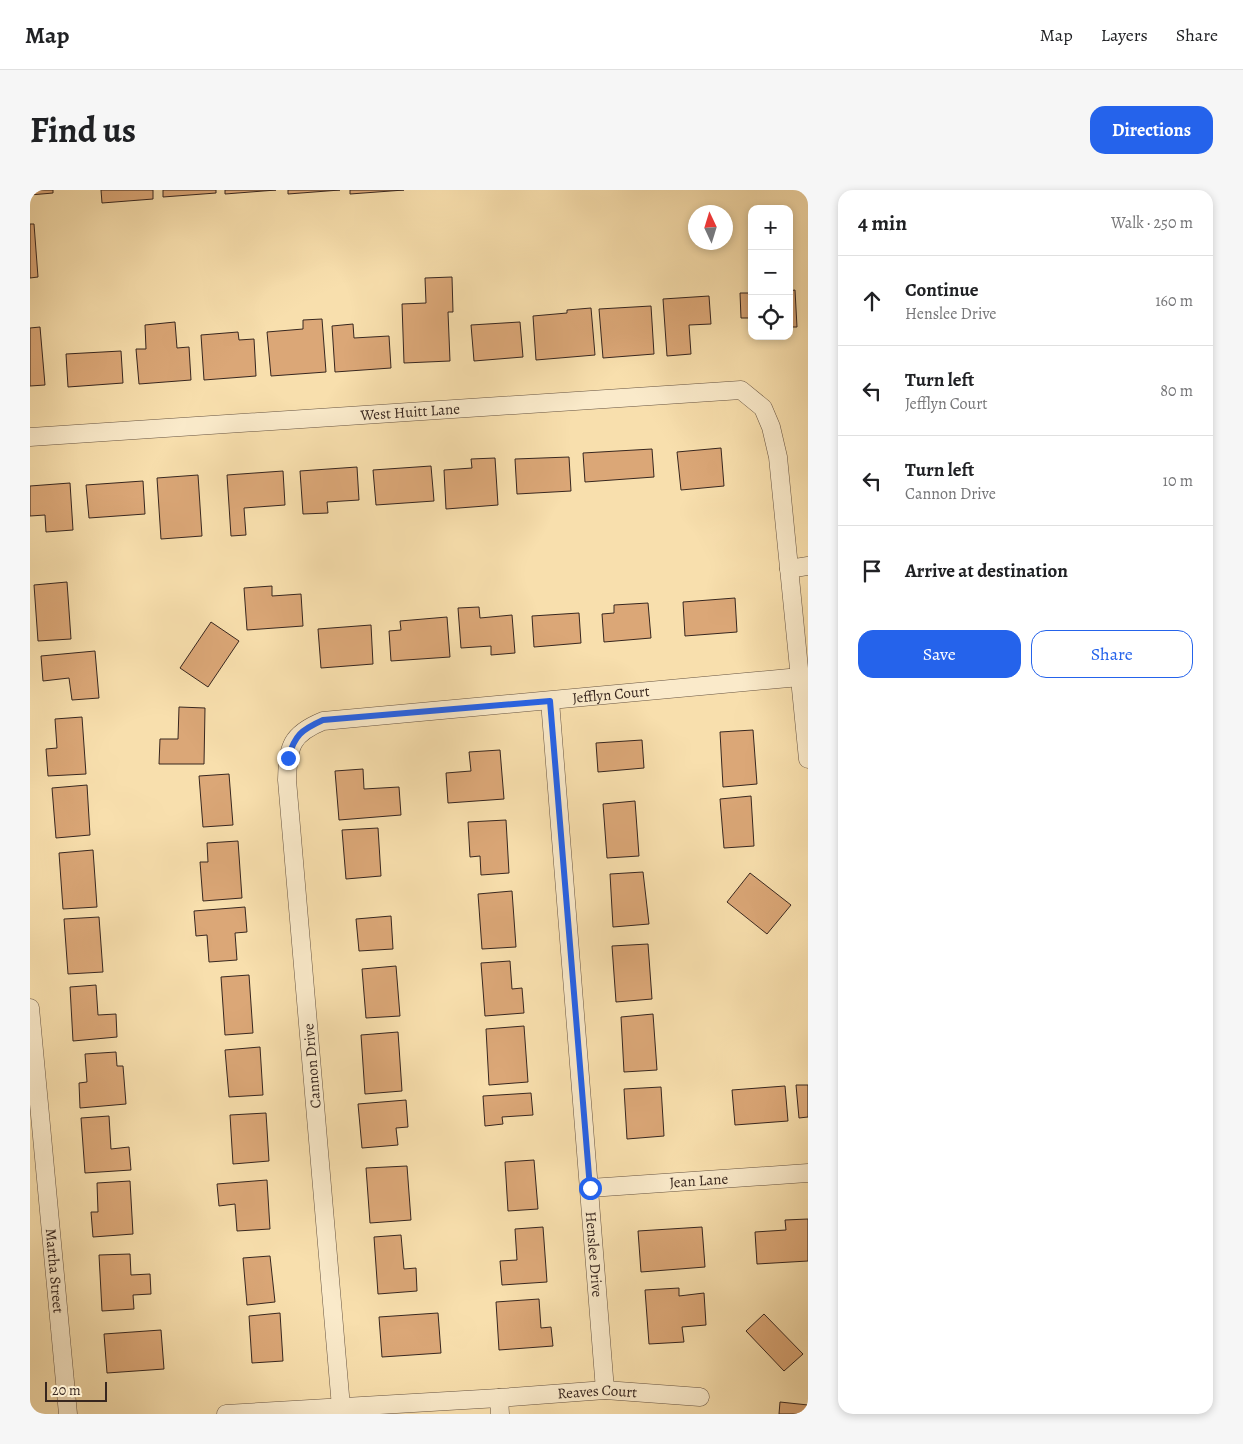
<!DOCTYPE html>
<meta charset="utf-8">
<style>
:root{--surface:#fff;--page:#f6f6f6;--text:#202124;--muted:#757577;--line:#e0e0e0;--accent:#2563eb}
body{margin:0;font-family:Alegreya,serif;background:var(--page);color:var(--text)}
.controls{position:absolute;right:15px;top:15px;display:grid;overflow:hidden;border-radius:10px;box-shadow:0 2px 8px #0003}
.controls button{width:45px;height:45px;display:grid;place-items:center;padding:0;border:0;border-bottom:1px solid var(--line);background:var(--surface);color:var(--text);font:25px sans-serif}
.compass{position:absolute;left:658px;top:15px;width:45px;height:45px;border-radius:50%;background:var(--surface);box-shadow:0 2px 8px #0003;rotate:356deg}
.scale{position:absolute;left:15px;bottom:12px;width:62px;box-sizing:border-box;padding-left:5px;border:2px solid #37261f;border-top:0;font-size:14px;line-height:18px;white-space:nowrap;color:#37261f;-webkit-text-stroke:4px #faeaca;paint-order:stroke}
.stop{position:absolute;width:15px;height:15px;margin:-11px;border:4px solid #2563eb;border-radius:50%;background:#fff}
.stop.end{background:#2563eb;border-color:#fff;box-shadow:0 1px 5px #0008}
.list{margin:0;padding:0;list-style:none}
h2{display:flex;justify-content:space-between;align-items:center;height:65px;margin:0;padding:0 20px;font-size:21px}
h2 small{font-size:16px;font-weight:400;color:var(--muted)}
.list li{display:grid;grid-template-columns:32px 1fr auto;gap:15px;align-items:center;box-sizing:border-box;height:90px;padding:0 20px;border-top:1px solid var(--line)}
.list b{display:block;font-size:19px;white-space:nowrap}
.list p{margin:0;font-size:16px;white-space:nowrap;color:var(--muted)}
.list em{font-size:16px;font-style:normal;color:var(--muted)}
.actions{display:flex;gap:10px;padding:15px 20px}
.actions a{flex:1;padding:11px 0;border:1px solid var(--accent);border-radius:15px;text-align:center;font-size:18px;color:var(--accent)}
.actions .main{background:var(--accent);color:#fff}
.icon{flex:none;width:28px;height:28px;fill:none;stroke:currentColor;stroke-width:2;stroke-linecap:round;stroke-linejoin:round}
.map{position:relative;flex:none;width:778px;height:1224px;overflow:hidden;border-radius:15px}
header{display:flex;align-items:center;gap:30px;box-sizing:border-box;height:70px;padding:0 25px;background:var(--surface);border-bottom:1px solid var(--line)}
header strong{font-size:24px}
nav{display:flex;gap:28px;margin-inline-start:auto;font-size:18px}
.intro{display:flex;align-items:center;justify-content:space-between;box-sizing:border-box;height:120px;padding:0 30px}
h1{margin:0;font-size:35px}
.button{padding:12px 22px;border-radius:15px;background:var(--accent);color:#fff;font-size:18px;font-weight:700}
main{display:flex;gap:30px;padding:0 30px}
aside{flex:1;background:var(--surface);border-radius:15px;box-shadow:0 2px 8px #0003}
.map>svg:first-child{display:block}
</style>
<header>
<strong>Map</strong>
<nav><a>Map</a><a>Layers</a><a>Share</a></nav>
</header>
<div class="intro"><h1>Find us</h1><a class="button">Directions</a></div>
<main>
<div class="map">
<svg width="778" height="1224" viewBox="0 0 778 1224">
<rect width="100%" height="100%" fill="#f8dfad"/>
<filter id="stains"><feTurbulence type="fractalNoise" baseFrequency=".004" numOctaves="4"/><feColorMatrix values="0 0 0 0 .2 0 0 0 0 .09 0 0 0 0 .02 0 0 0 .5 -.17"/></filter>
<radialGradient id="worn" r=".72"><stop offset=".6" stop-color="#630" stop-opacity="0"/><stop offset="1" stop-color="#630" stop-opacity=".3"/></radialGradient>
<!-- building -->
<g fill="#dba777" stroke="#37261f">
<polygon points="0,0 23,0 23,3 0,5"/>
<polygon points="71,0 123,0 123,9 72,13"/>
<polygon points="133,0 186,0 186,3 133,7"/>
<polygon points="195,0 246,0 195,4"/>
<polygon points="258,0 310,0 258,4"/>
<polygon points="320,0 374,0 320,4"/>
<polygon points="0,34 4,34 8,87 0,88"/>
<polygon points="422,87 423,122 418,122 420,171 374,173 372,114 396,113 395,88"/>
<polygon points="765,100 767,137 759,137 759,101"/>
<polygon points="710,103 722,103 722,128 711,128"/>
<polygon points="679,106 681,134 659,135 661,164 637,166 633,109"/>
<polygon points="621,116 624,164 573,168 569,119"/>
<polygon points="561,118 565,165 506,170 503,126 537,123 537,120"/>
<polygon points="292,129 296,182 241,186 237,142 273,139 273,130"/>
<polygon points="145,132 147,158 159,157 161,190 109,194 106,159 116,159 115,135"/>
<polygon points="490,132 493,167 444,171 441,135"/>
<polygon points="323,134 324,148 359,146 361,178 305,182 302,136"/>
<polygon points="10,137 15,195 0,196 0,138"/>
<polygon points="208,142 209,150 224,149 226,186 174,190 171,145"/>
<polygon points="91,161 93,193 38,197 36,164"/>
<polygon points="691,258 694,296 651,300 647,262"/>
<polygon points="622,259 624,287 555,292 553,263"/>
<polygon points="539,267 541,301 487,304 485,269"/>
<polygon points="465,268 468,315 416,319 414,280 442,278 441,269"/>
<polygon points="401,276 404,311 346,315 343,280"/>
<polygon points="327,277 329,310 297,312 298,323 273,324 270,281"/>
<polygon points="253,281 255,315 214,318 216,345 201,346 197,285"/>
<polygon points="168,285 172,346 131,349 127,288"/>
<polygon points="113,291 115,324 59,328 56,295"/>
<polygon points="40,293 43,340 16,342 15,325 0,326 0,296"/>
<polygon points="37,392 41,449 8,451 4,395"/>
<polygon points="242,396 242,406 271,404 273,436 217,440 214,398"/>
<polygon points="705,408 707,442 655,446 653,412"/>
<polygon points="618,413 621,448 574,452 572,424 584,423 584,415"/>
<polygon points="449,417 450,428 482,425 485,463 461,465 461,456 431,458 428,418"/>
<polygon points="549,423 551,453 504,457 502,426"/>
<polygon points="417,427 420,467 361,471 359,441 371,440 370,431"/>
<polygon points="181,432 209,451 178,497 150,478"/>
<polygon points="341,435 343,474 291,478 288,439"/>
<polygon points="65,461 69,508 42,510 39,488 13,491 11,466"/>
<polygon points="149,517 175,518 174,574 129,574 130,549 148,549"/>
<polygon points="52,527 56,584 18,586 16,559 27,558 25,529"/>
<polygon points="723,540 727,594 693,597 690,542"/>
<polygon points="612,550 614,578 568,582 566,553"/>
<polygon points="470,560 474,609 418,613 416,583 441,581 439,562"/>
<polygon points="333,579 334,599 369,597 371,625 309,630 305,581"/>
<polygon points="199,584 203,635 173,637 169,586"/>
<polygon points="57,595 60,645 26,648 22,598"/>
<polygon points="721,606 724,656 694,658 690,609"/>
<polygon points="605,611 609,666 577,668 573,614"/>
<polygon points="476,630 479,683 451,685 450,666 440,667 438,632"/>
<polygon points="348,638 351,686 316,689 312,640"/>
<polygon points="208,651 212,708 173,711 170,672 178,672 177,653"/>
<polygon points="63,660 67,717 33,719 29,663"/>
<polygon points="613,682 619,734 583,737 580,684"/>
<polygon points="720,683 761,715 737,744 697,712"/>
<polygon points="482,701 486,757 452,759 448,704"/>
<polygon points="215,717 217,742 205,743 207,770 179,772 177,745 166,746 164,721"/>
<polygon points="361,726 363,759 329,761 326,729"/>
<polygon points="69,727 73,782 38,784 34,729"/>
<polygon points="618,754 622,809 586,812 582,756"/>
<polygon points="480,771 482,799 492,798 494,823 455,826 451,773"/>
<polygon points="366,776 370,826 336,828 332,779"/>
<polygon points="219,785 223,843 195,845 191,787"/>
<polygon points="66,795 68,825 86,824 87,847 43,851 40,797"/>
<polygon points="623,824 627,880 594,882 591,827"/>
<polygon points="494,836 498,892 459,895 456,839"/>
<polygon points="368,842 372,901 335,904 331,845"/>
<polygon points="230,857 233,905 199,907 195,860"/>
<polygon points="86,862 87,876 93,876 96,914 50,918 49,893 57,892 55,864"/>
<polygon points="766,895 778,895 778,927 769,928"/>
<polygon points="755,896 758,931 705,935 702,900"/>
<polygon points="631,897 634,946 597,949 594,899"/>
<polygon points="501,903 503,925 472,927 473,934 455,936 453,906"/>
<polygon points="376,910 378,937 366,938 368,955 332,958 328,914"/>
<polygon points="236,923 239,971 203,974 200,925"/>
<polygon points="79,926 81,959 99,957 101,980 55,983 51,928"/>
<polygon points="504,970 508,1019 478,1021 475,972"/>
<polygon points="377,976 381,1030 340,1033 336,978"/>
<polygon points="237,990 240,1039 207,1041 205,1014 189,1016 187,994"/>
<polygon points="100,991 103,1044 63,1047 61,1022 68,1022 67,993"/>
<polygon points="778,1029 778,1071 727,1074 725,1042 756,1040 755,1030"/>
<polygon points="513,1037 517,1092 472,1095 470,1071 487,1070 485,1039"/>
<polygon points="672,1037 675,1077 611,1082 608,1041"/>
<polygon points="371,1045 374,1079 386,1078 387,1101 348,1104 344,1047"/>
<polygon points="100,1064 101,1085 120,1084 121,1104 103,1105 104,1119 72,1121 69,1065"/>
<polygon points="240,1066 245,1112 217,1115 213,1068"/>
<polygon points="649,1098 649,1106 674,1103 676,1135 652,1137 654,1152 619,1154 615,1100"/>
<polygon points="509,1109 511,1138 521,1137 523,1156 469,1160 466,1112"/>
<polygon points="250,1123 253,1171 222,1173 219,1126"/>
<polygon points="408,1123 411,1163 352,1167 349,1127"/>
<polygon points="734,1124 773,1164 754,1181 716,1141"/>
<polygon points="131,1140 134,1179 77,1183 74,1144"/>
<polygon points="750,1212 778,1215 778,1224 749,1224"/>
</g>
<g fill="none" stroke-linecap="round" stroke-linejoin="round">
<defs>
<g id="minor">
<path id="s1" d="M0,247L711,200L733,218L741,237L748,267L778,569"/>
<polyline points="759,379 778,376"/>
<path id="s2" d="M520,511L575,1200"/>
<path id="s3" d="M0,818L38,1224"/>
<path id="s4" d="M560,998L778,983"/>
<polyline points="469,1208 470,1224"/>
<path id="s5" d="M311,1217L257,590C258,556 261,544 293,531L770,487"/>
<path id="s6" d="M196,1224L469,1208L575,1200L670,1207"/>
</g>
</defs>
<!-- minor casing -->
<use href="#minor" stroke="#675442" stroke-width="19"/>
<!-- minor -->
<use href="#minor" stroke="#faeaca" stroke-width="18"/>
</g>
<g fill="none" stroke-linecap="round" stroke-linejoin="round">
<!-- route -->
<path stroke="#2563eb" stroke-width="6" d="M258,568C265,545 271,540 293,530L520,511L560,998"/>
</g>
<g text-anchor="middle" stroke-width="4" stroke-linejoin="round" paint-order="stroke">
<!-- street labels -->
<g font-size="15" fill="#37261f" stroke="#faeaca">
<text dy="5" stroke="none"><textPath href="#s1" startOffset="381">West Huitt Lane</textPath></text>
<text dy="5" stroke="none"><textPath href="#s5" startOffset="994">Jefflyn Court</textPath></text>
<text transform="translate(282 876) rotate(-95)" y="5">Cannon Drive</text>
<text dy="5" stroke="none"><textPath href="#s4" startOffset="109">Jean Lane</textPath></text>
<text dy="5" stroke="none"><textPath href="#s2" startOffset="555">Henslee Drive</textPath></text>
<text dy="5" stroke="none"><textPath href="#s3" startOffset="264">Martha Street</textPath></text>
<text dy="5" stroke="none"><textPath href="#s6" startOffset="372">Reaves Court</textPath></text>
</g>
</g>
<rect width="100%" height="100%" filter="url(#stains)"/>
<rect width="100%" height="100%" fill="url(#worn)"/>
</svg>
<div class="controls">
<button>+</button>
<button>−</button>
<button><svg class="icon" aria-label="locate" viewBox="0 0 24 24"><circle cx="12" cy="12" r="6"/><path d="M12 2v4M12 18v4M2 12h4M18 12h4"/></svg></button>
</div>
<svg class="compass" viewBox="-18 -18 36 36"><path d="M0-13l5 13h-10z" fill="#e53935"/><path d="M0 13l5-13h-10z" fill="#757577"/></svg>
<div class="scale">20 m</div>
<div class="stop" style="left:560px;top:998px"></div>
<div class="stop end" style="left:258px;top:568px"></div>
</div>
<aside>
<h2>4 min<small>Walk · 250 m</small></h2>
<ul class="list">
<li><svg class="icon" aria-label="ahead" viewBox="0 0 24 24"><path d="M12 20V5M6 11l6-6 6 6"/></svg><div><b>Continue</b><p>Henslee Drive</p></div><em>160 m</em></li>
<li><svg class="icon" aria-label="left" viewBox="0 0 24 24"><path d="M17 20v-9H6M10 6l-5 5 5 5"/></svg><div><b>Turn left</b><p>Jefflyn Court</p></div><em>80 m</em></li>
<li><svg class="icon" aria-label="left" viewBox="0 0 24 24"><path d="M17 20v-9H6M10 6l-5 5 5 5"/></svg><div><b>Turn left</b><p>Cannon Drive</p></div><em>10 m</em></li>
<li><svg class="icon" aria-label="arrive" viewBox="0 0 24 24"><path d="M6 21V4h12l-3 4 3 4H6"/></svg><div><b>Arrive at destination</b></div></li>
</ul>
<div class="actions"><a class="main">Save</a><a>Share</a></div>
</aside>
</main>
